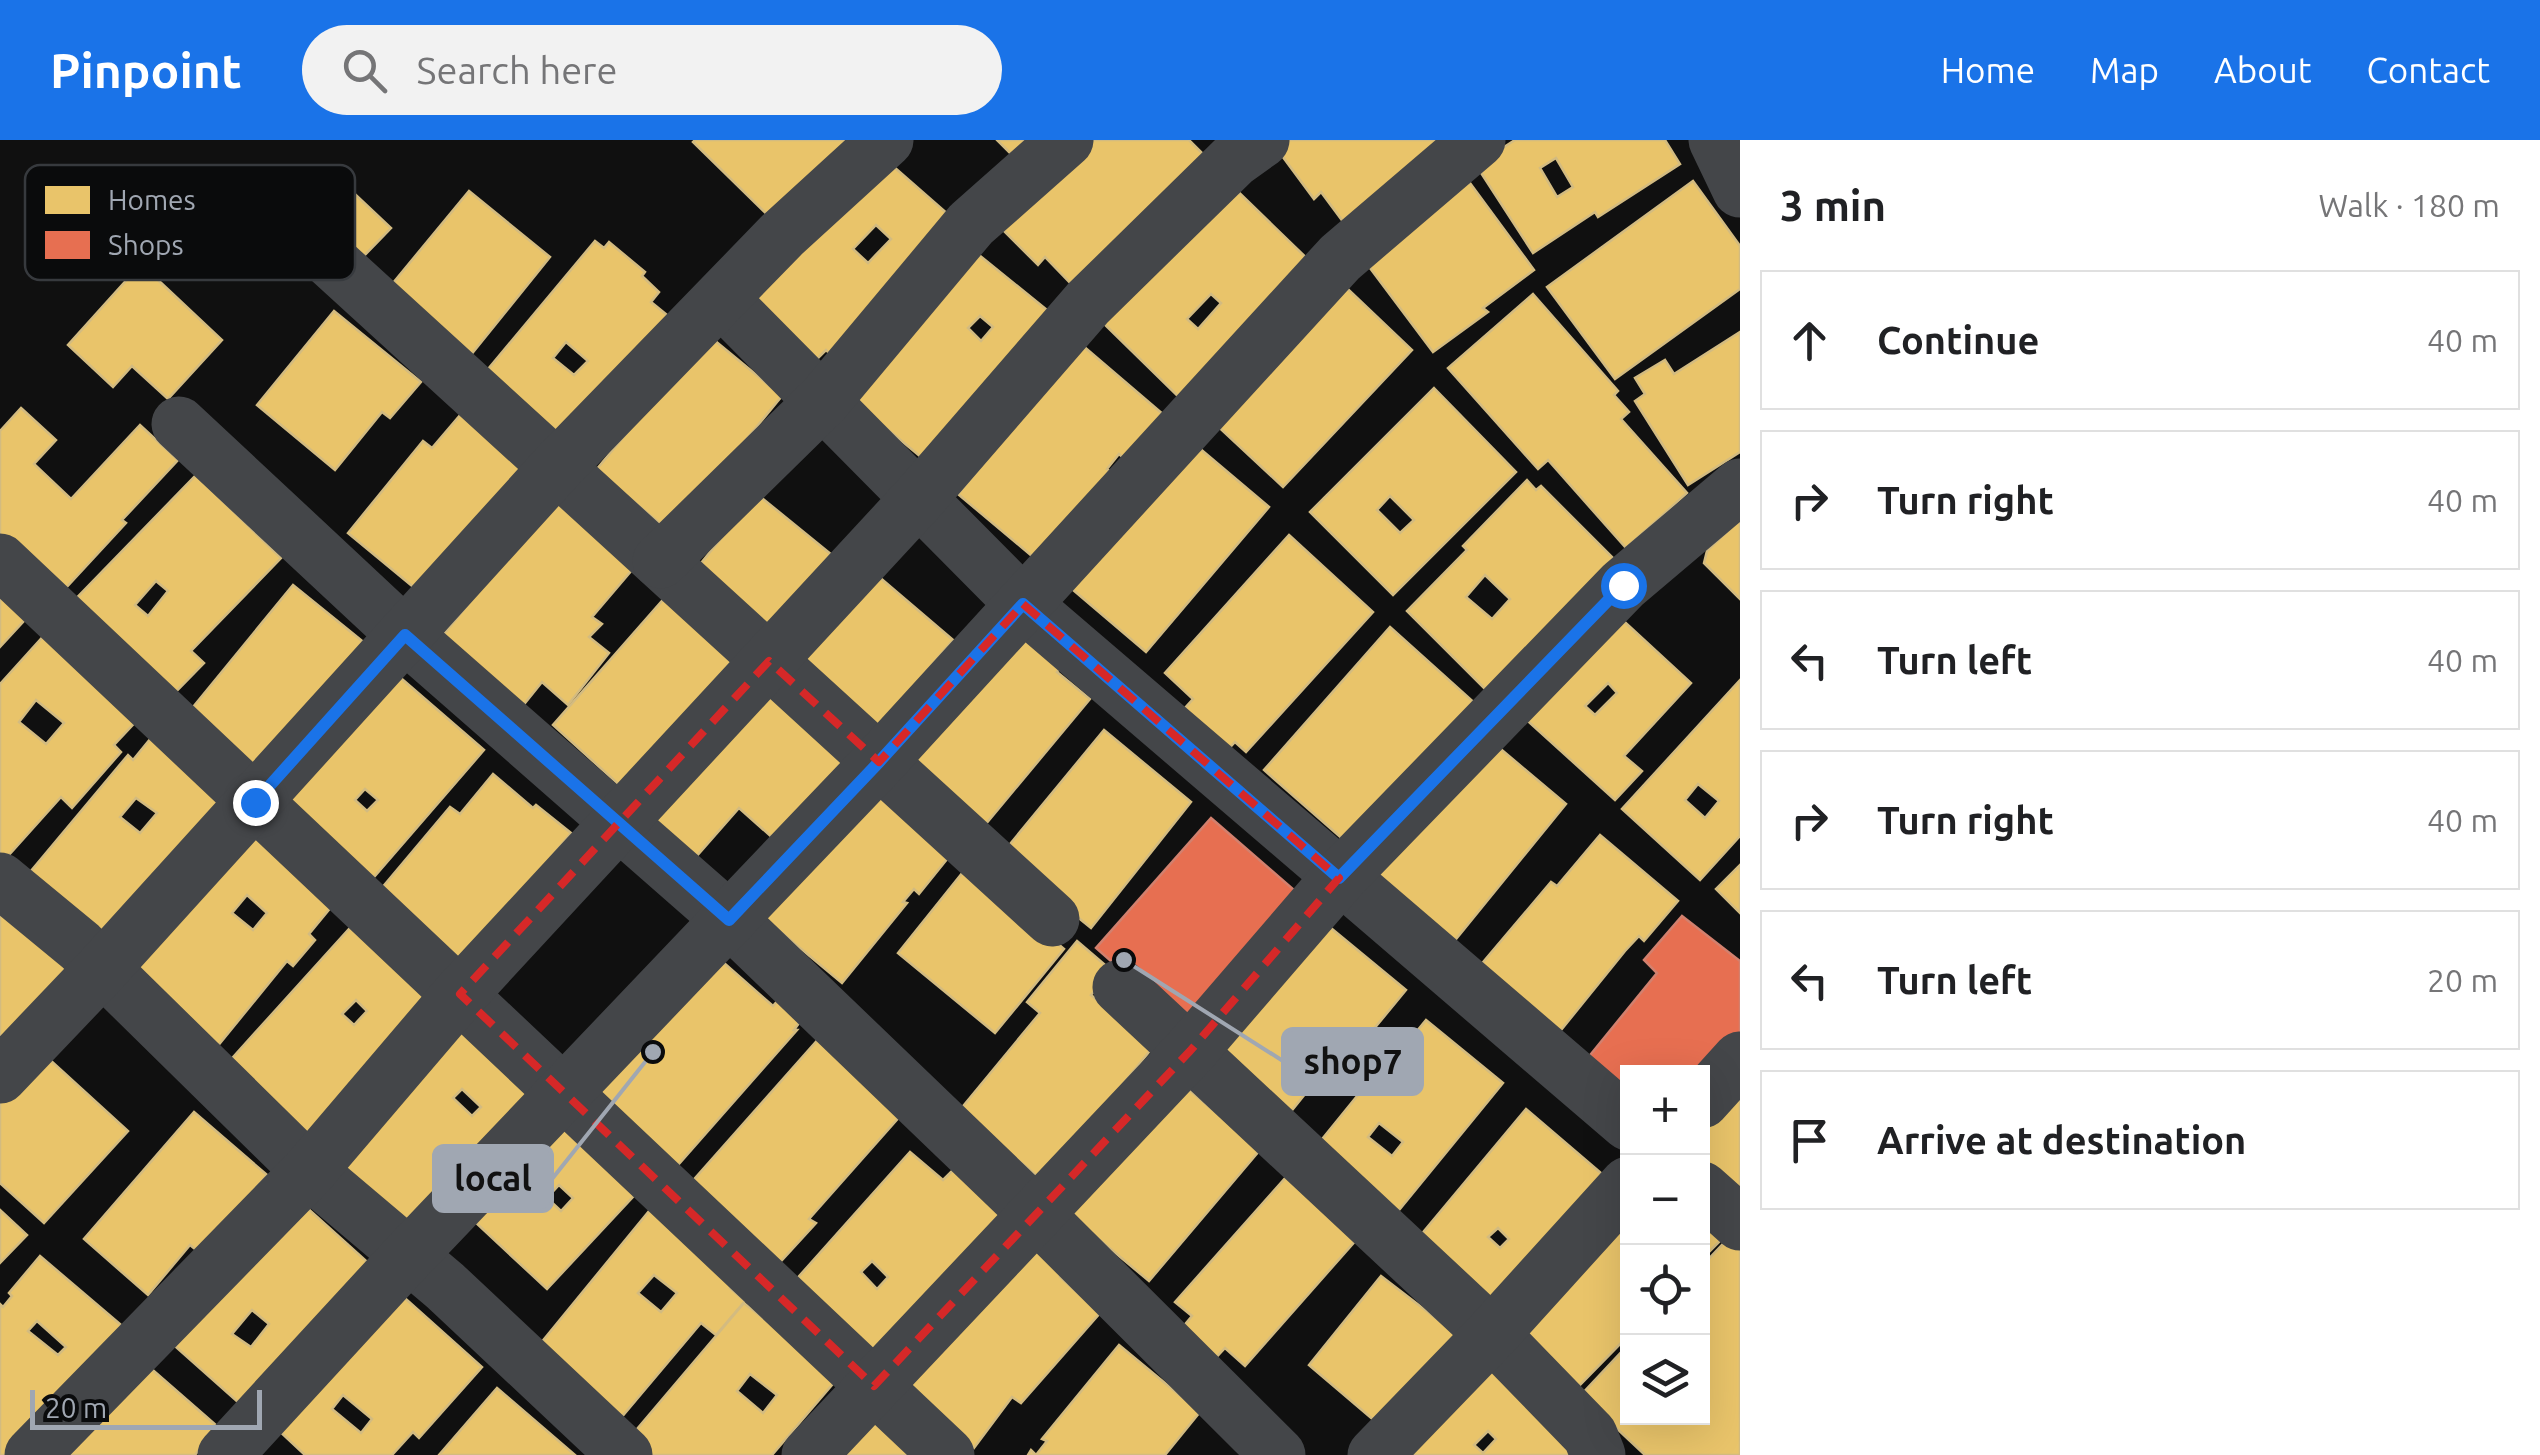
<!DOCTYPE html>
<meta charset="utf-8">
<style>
:root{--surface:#fff;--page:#f2f2f2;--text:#202124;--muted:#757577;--line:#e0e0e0;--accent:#1a73e8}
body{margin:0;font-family:Ubuntu,sans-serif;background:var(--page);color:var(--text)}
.controls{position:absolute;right:30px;bottom:30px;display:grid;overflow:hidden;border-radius:0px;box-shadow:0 10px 40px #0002}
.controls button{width:90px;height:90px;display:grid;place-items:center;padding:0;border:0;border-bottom:2px solid var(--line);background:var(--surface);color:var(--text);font:50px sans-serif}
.scale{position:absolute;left:30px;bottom:25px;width:232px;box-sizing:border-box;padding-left:10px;border:5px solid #a0a7b2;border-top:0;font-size:28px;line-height:35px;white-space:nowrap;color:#a0a7b2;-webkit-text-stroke:8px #0a0b0c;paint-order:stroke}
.stop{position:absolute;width:30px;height:30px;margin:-22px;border:8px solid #1a73e8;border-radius:50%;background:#fff}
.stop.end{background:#1a73e8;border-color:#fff;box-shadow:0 2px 10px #0008}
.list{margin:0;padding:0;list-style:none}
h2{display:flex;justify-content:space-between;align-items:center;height:130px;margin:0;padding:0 40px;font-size:42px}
h2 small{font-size:32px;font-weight:400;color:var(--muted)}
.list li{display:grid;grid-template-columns:65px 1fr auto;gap:30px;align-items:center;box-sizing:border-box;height:140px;margin:0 20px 20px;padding:0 20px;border:2px solid var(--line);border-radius:0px}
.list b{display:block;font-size:38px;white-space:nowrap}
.list em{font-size:32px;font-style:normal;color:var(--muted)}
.icon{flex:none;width:55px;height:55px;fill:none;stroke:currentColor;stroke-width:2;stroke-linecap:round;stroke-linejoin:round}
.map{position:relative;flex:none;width:1740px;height:1315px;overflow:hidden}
header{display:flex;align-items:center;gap:60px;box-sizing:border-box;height:140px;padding:0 50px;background:var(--accent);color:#fff}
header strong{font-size:48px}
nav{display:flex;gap:55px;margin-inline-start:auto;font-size:35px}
.search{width:700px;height:90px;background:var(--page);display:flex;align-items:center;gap:25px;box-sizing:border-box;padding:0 35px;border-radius:55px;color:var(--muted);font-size:38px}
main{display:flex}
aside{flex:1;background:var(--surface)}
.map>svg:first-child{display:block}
</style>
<header>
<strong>Pinpoint</strong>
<div class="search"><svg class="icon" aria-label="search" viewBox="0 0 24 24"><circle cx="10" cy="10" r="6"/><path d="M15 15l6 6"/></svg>Search here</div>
<nav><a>Home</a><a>Map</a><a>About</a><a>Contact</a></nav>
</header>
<main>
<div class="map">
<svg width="1740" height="1315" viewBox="0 0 1740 1315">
<rect width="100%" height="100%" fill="#101010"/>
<!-- homes -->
<g fill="#e9c46a" stroke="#d3bb80" stroke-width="2.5" fill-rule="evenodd">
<polygon points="695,0 864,0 782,89 693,2"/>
<polygon points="997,0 1029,0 1013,16"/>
<polygon points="1082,0 1189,0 1216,27 1077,150 1045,117 1038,125 997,84"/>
<polygon points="1290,0 1443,0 1350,91 1321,52 1314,59 1277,9"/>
<path d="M1515,0H1665L1680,24L1598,77L1595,72L1533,113L1476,25ZM1556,18L1573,47L1557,57L1540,28Z"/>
<path d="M878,13L965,89L844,227L826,210L816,220L748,161ZM876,85L891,99L868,123L853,109Z"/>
<polygon points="1467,39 1534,130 1483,168 1488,172 1433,212 1358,112"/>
<path d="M1227,41L1321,132L1190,268L1096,176ZM1211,154L1221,163L1198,189L1187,179Z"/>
<polygon points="1693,41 1740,106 1740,149 1615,239 1547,147"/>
<polygon points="342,42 391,88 360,120 331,93 336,88 318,70"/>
<polygon points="469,51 550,117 470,216 388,149"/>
<path d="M595,101L604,108L609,102L645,132L642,136L659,152L651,162L678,184L572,309L483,235ZM566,202L588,221L574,235L553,218Z"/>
<path d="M979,115L1058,179L933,327L846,255ZM980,176L993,187L981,201L968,188Z"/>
<polygon points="141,124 222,200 168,259 132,226 113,247 68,205"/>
<polygon points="1333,135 1412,210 1283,347 1211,280"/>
<polygon points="1533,154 1618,251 1614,255 1629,272 1621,279 1687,353 1626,408 1548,320 1538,329 1448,228"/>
<polygon points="334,171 421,242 390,278 382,272 335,330 257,265"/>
<polygon points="1740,192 1740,312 1688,345 1635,261 1645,254 1635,238 1665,220 1674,234"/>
<polygon points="708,195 782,256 670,392 596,330"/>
<polygon points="1082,205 1165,276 1127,321 1119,314 1107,329 1113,334 1039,422 958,354"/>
<path d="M1434,248L1516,332L1393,455L1310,372ZM1390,356L1414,380L1400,393L1377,370Z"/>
<polygon points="467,267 537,326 429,460 348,393 423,301 432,308"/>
<polygon points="21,268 56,300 34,324 71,359 140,285 178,320 122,380 126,383 51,464 0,417 0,291"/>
<polygon points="1185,296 1269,367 1146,512 1065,443"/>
<path d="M196,335L281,418L191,511L204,523L159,569L62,473ZM156,441L168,451L148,476L135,465Z"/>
<path d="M1527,340L1536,350L1541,346L1622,427L1490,554L1407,471L1467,410L1463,406ZM1485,435L1510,459L1492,479L1466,457Z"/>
<polygon points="562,349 644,416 592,477 602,484 589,497 609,513 568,565 542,542 517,573 435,505"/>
<polygon points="757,354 838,420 778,494 697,428"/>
<polygon points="1740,379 1740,459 1704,423 1707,411"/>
<polygon points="1289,395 1373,472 1246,612 1235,602 1221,617 1174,580 1193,559 1165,533"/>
<polygon points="871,430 953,500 877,589 796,518"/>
<polygon points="0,438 34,470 0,507"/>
<polygon points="293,445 367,505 252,633 184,578"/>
<polygon points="668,454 742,521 627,652 553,585"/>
<path d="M1616,474L1691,543L1624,616L1642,631L1615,660L1519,573ZM1608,543L1617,553L1595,575L1585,566Z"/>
<polygon points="1011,479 1064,523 1057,532 1090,559 985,685 900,615"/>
<polygon points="1390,487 1478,566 1354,709 1264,630"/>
<path d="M48,491L142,575L114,605L121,612L72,668L61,657L0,725V544ZM36,560L64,583L46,604L19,582Z"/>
<path d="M395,533L484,610L368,744L279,666ZM365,649L378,660L367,671L355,660Z"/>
<path d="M1740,540V696L1700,740L1622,669ZM1698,644L1719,661L1705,678L1685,660Z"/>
<polygon points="765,551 845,620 775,700 739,668 688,726 643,685"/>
<polygon points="1104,590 1191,662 1091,788 1001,715"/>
<path d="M151,598L229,662L102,803L25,738L128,615L133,620ZM136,658L157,673L140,693L120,677Z"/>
<polygon points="1490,600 1566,664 1443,815 1367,732"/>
<polygon points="493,634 533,668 536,665 571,693 461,826 375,756 450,667 460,674"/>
<polygon points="866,643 952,713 919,754 914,749 903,762 907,763 842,843 759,774"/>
<path d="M252,690L337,760L309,794L315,800L293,826L287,821L212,913L118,837ZM247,755L267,773L253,790L232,773Z"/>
<polygon points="1600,695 1678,761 1644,801 1639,796 1625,811 1557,895 1478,828 1551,742 1557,746"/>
<polygon points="1740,725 1740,773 1716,749"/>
<polygon points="967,727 1064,809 995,893 898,813"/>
<polygon points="0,771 74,832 0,921"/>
<path d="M358,779L439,852L309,995L225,926ZM356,860L367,871L354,885L342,874Z"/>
<polygon points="1320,779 1406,850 1335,936 1326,928 1289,974 1212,911"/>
<polygon points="1077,801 1112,831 1091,855 1154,906 1043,1041 959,971 1040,873 1027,862"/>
<polygon points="707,808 773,866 779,859 802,879 794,890 797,890 671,1033 579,951"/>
<path d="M465,873L548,951L408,1101L325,1023ZM462,949L481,967L472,976L453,958Z"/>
<path d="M1426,880L1503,943L1395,1075L1314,1009L1375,934L1362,923L1387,894L1403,908ZM1379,983L1403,1002L1392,1016L1368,997Z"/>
<polygon points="829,887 909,966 809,1079 816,1083 772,1131 689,1045"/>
<polygon points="38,909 128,991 44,1083 0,1043 0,951"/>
<polygon points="1180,942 1260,1010 1149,1141 1059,1066"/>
<polygon points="1740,943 1740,1060 1702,1029 1702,988"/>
<path d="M1526,969L1609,1040L1491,1178L1409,1109ZM1498,1088L1509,1099L1500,1108L1488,1097Z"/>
<polygon points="194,972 267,1035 200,1113 190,1105 148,1155 84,1099"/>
<path d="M571,977L644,1045L547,1149L474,1081ZM559,1045L573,1058L561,1071L547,1058Z"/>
<path d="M910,1012L943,1040L953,1030L1002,1075L876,1218L793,1143ZM872,1121L888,1137L877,1149L861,1132Z"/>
<polygon points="1287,1036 1357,1099 1245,1226 1225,1208 1210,1224 1176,1195 1192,1176 1175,1162"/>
<path d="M295,1057L374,1128L248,1271L168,1200ZM252,1170L269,1184L251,1207L232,1194Z"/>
<polygon points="1628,1060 1628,1196 1578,1247 1510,1180"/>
<path d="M654,1065L741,1135L730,1148L745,1161L716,1195L701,1183L615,1285L531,1215ZM654,1135L677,1153L661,1172L638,1153Z"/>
<polygon points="0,1070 27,1095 0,1123"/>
<polygon points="1702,1071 1726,1095 1702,1119"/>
<polygon points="1736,1090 1740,1094 1740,1315 1645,1315 1581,1255 1628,1205 1628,1278 1702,1278 1702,1126"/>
<polygon points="1033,1103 1065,1131 1060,1137 1100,1173 1021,1263 1012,1257 974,1308 899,1243"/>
<path d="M40,1116L128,1191L21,1315H0V1164L3,1167L12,1156L9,1153ZM37,1181L66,1207L58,1215L28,1191Z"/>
<polygon points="1381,1136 1463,1199 1383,1288 1309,1225"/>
<path d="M398,1152L482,1227L419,1298L413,1292L392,1315H305L276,1288ZM343,1255L372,1279L361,1293L332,1269Z"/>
<path d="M744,1163L838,1238L772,1315H631L637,1289ZM750,1234L777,1255L763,1273L737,1251Z"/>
<polygon points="1119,1205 1200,1272 1165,1315 1028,1315 1031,1310 1036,1315 1047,1301 1042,1299"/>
<path d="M1485,1217L1579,1315H1394ZM1488,1291L1496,1299L1483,1313L1474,1305Z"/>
<polygon points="147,1225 218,1287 195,1315 57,1315"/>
<polygon points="497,1248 575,1315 439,1315"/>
<polygon points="865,1269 921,1315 827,1315"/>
</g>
<!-- shops -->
<g fill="#e76f51" stroke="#d2806e" stroke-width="2.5">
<polygon points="1211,678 1301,756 1186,887 1096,808"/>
<polygon points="1682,776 1740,821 1740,895 1702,932 1628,932 1628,964 1582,925 1657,833 1644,820"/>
</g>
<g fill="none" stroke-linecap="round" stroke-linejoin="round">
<!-- minor -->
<g stroke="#444649" stroke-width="55">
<polyline points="1716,0 1740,50"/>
<polyline points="321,112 1052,779"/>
<polyline points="721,159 1023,464 1628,983"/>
<polyline points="179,284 405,495 729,779 1036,1074 1278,1315"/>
<polyline points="0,421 947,1315"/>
<polyline points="660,421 823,261 971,84 1066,0"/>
<polyline points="0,740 80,806 309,1031 445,1146 625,1315"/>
<polyline points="1120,847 1492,1194 1590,1295 1598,1315"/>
<polyline points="0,936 102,829 557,327 782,95 886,0"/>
<polyline points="1702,961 1740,919"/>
<polyline points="1702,1049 1740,1083"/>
<polyline points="32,1315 309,1031 460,854 919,358 1088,163 1234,20 1262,0"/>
<polyline points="225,1315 409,1115 879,622 1340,118 1478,0"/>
<polyline points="809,1315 1190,911 1339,738 1623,445 1740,346"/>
<polyline points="1375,1315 1492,1194 1628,1044"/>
</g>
</g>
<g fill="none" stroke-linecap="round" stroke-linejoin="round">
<!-- route -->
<polyline stroke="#1a73e8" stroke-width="12" points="255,662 405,495 729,780 879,622 1023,464 1339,738 1623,445"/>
</g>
<!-- marked area -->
<path fill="none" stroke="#d62828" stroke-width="8" stroke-dasharray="20 12" stroke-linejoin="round" d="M1023,464L1339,738L1190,911L874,1246L460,854L769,521L879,622Z"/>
<!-- legend -->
<rect x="25" y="25" width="330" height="115" rx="15" fill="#0a0b0c" stroke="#373a3e" stroke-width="2.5"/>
<rect x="45" y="46" width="45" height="28" fill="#e9c46a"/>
<rect x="45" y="91" width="45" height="28" fill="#e76f51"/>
<g font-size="28" fill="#a0a7b2">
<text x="108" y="70">Homes</text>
<text x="108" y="115">Shops</text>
</g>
<!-- callouts -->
<path fill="none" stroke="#a0a7b2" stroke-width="4" d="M1124 820L1283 921M653 912L552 1039"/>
<g fill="#a0a7b2" stroke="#0a0b0c" stroke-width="4">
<circle cx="1124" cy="820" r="10"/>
<circle cx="653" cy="912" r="10"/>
</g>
<g fill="#a0a7b2" stroke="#a0a7b2" stroke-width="4">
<rect x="1283" y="889" width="139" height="65" rx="10"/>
<rect x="434" y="1006" width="118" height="65" rx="10"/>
</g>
<g font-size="35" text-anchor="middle" font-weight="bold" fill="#111">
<text x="1353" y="934">shop7</text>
<text x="493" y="1051">local</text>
</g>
</svg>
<div class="controls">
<button>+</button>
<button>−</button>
<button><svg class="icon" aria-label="locate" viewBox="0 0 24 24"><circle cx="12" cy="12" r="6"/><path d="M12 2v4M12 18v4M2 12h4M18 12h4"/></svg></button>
<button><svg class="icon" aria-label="layers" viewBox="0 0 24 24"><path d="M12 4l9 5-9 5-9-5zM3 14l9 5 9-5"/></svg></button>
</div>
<div class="scale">20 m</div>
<div class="stop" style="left:1623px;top:445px"></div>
<div class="stop end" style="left:255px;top:662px"></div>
</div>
<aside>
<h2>3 min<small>Walk · 180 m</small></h2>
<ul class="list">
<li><svg class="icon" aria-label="ahead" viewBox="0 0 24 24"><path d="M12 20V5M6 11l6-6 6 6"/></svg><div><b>Continue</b></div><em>40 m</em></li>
<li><svg class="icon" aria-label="right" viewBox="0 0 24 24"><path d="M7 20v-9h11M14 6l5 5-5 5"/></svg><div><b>Turn right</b></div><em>40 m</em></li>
<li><svg class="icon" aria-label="left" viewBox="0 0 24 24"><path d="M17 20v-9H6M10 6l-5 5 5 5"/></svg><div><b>Turn left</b></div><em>40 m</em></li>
<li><svg class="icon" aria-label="right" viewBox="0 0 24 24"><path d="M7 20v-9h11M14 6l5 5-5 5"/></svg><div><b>Turn right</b></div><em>40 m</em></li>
<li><svg class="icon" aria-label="left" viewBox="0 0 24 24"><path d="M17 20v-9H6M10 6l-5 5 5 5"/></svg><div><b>Turn left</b></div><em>20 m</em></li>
<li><svg class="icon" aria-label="arrive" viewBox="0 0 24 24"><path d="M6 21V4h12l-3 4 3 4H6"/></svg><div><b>Arrive at destination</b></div></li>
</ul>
</aside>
</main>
